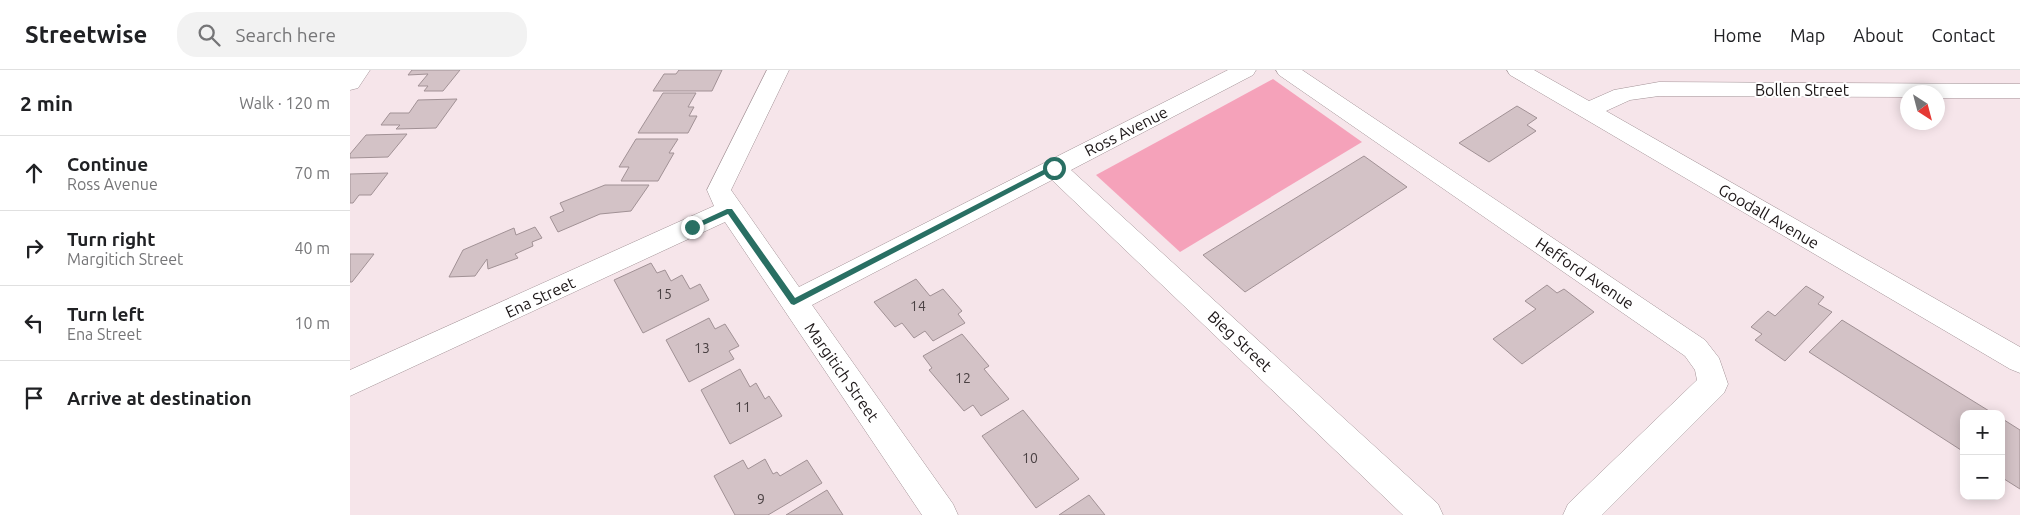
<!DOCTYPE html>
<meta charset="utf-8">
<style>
:root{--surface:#fff;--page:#f2f2f2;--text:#202124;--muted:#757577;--line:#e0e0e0}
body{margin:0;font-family:Ubuntu,sans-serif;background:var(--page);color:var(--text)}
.controls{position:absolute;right:15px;bottom:15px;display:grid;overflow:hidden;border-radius:10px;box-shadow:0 2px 12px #0003}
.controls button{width:45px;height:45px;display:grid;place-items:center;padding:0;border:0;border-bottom:1px solid var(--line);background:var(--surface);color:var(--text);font:25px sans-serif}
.compass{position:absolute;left:1550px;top:15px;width:45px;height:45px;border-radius:50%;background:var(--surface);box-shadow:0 2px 12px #0003;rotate:144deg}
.stop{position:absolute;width:15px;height:15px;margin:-11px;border:4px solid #296f63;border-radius:50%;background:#fff}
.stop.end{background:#296f63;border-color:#fff;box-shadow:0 1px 5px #0008}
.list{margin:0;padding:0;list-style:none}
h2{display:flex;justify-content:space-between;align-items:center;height:65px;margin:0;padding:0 20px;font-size:21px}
h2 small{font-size:16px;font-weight:400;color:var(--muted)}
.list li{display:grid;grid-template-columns:32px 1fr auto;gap:15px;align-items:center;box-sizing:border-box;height:75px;padding:0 20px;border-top:1px solid var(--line)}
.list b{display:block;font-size:19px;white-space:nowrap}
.list p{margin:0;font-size:16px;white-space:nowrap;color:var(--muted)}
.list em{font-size:16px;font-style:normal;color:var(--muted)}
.icon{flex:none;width:28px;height:28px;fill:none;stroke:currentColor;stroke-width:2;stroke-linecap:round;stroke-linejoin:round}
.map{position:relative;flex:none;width:1670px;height:445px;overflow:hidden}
header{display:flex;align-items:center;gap:30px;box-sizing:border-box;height:70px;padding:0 25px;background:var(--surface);border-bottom:1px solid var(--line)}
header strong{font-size:24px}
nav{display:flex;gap:28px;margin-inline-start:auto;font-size:18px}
.search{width:350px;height:45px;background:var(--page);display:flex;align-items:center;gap:12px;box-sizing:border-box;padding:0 18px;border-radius:20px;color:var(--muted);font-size:19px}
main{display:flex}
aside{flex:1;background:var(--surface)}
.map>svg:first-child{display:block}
</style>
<header>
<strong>Streetwise</strong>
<div class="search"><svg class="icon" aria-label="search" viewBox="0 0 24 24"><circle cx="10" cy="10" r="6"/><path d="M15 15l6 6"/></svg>Search here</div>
<nav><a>Home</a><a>Map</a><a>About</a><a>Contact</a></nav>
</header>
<main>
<aside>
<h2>2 min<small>Walk · 120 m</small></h2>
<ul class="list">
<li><svg class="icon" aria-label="ahead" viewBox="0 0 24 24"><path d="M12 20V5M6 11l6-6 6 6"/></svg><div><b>Continue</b><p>Ross Avenue</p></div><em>70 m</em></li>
<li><svg class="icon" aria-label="right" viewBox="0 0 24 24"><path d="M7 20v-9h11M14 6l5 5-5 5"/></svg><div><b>Turn right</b><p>Margitich Street</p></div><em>40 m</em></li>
<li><svg class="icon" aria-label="left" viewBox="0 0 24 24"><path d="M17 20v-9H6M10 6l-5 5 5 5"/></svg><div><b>Turn left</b><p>Ena Street</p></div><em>10 m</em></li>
<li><svg class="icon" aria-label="arrive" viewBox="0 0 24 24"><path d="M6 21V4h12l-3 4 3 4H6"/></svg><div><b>Arrive at destination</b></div></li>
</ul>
</aside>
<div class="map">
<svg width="1670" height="445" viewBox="0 0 1670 445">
<rect width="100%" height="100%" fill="#f6e5ea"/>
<!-- green -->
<polygon fill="#f5a2ba" points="923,9 1012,72 830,182 746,105"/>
<!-- building -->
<g fill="#d3c2c6" stroke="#a19195">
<polygon points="62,0 110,0 93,21 74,21 78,16 68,16 78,4 58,5"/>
<polygon points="329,0 372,0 362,21 303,21 314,4 326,4"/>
<polygon points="313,23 346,23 338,37 344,37 339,46 347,46 338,63 288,63"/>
<polygon points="107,29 86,58 46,59 50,55 31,55 40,43 59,43 68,30"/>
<polygon points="1167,36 1187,48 1177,55 1186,61 1139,92 1109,73"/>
<polygon points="57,64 38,87 0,88 0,84 16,65"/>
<polygon points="286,69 328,69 319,83 324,83 308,111 271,111 279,97 269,97"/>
<polygon points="1014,86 1057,117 895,222 853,185"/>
<polygon points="38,103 21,125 9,125 3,133 0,133 0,104"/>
<polygon points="255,115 299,115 281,141 250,144 208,162 200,147 214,141 210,133"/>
<polygon points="185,157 192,168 182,172 183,176 165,184 168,188 138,199 137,189 125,206 99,207 113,180 164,158 166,165"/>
<polygon points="0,184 24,184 2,212 0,212"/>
<polygon points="301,193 307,203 315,200 321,211 332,205 340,219 350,214 359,230 293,263 264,210"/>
<polygon points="566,209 580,226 593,219 612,241 608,244 615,253 583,271 575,261 564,268 552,253 545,257 524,232"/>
<polygon points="1197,215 1207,223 1214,219 1244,242 1172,294 1143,269 1186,239 1175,231"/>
<polygon points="1456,216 1474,227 1468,234 1482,242 1435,291 1405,270 1412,264 1401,257 1418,241 1425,246"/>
<polygon points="359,248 365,259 375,254 389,276 379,281 384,289 339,312 316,270"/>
<polygon points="1492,250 1644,344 1614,344 1614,382 1459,282"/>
<polygon points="612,264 639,296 634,299 659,329 631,346 623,335 614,341 579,300 582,298 573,286"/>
<polygon points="390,299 400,317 406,313 415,329 419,326 432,346 380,374 351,320"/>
<polygon points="673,340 729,409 686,438 632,366"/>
<polygon points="1651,348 1670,360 1670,419 1651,407"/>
<polygon points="415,389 423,404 427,402 430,406 457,390 472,413 418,445 385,445 364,406 393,390 398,399"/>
<polygon points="477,420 493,445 436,445"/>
<polygon points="739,425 755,445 709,445"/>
</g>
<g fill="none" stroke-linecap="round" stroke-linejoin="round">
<defs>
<g id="minor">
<polygon points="0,0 20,0 8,18 0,20"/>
<polygon points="417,0 439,0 381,120 449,217 878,0 906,0 903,5 721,100 1088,434 1093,445 1053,445 702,110 462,235 603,434 608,445 572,445 375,152 0,326 0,300 364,136 357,120"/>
<polygon points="926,0 952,0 1355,270 1369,288 1378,314 1374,323 1252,445 1213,445 1218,434 1347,310 1345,300 1335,286 929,5"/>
<polygon points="1157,0 1184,0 1239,31 1264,20 1309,12 1670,14 1670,28 1588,28 1588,22 1558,22 1558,27 1309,26 1280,30 1256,41 1670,277 1670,303 1660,299 1230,46 1160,5"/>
</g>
</defs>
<!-- minor casing -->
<use href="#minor" stroke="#a29296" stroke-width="1"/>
<!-- minor -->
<use href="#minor" fill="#fff" fill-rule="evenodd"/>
</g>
<!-- route -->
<polygon fill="#296f63" points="701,96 707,98 444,235 441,234 378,144 345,159 338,157 377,139 382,139 445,228"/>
<g text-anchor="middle" stroke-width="4" stroke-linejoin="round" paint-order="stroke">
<!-- number labels -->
<g font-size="14" fill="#4a4143">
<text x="314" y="229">15</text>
<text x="568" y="241">14</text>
<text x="352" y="283">13</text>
<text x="613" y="313">12</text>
<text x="393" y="342">11</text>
<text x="680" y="393">10</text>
<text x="411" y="434">9</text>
</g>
<!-- street labels -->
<g font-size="16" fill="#1c1617" stroke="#fff">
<text x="1452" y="26">Bollen Street</text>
<text transform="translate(776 61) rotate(-27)" y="6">Ross Avenue</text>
<text transform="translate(1419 146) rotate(30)" y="6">Goodall Avenue</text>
<text transform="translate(1235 203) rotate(34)" y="6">Hefford Avenue</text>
<text transform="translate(190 227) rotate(-25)" y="6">Ena Street</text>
<text transform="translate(890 271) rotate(43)" y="6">Bieg Street</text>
<text transform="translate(492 302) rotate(55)" y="6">Margitich Street</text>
</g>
</g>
</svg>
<div class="controls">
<button>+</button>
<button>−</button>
</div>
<svg class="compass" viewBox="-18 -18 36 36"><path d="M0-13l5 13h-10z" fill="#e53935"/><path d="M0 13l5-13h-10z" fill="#757577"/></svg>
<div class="stop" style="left:704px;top:98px"></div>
<div class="stop end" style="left:342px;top:157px"></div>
</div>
</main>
